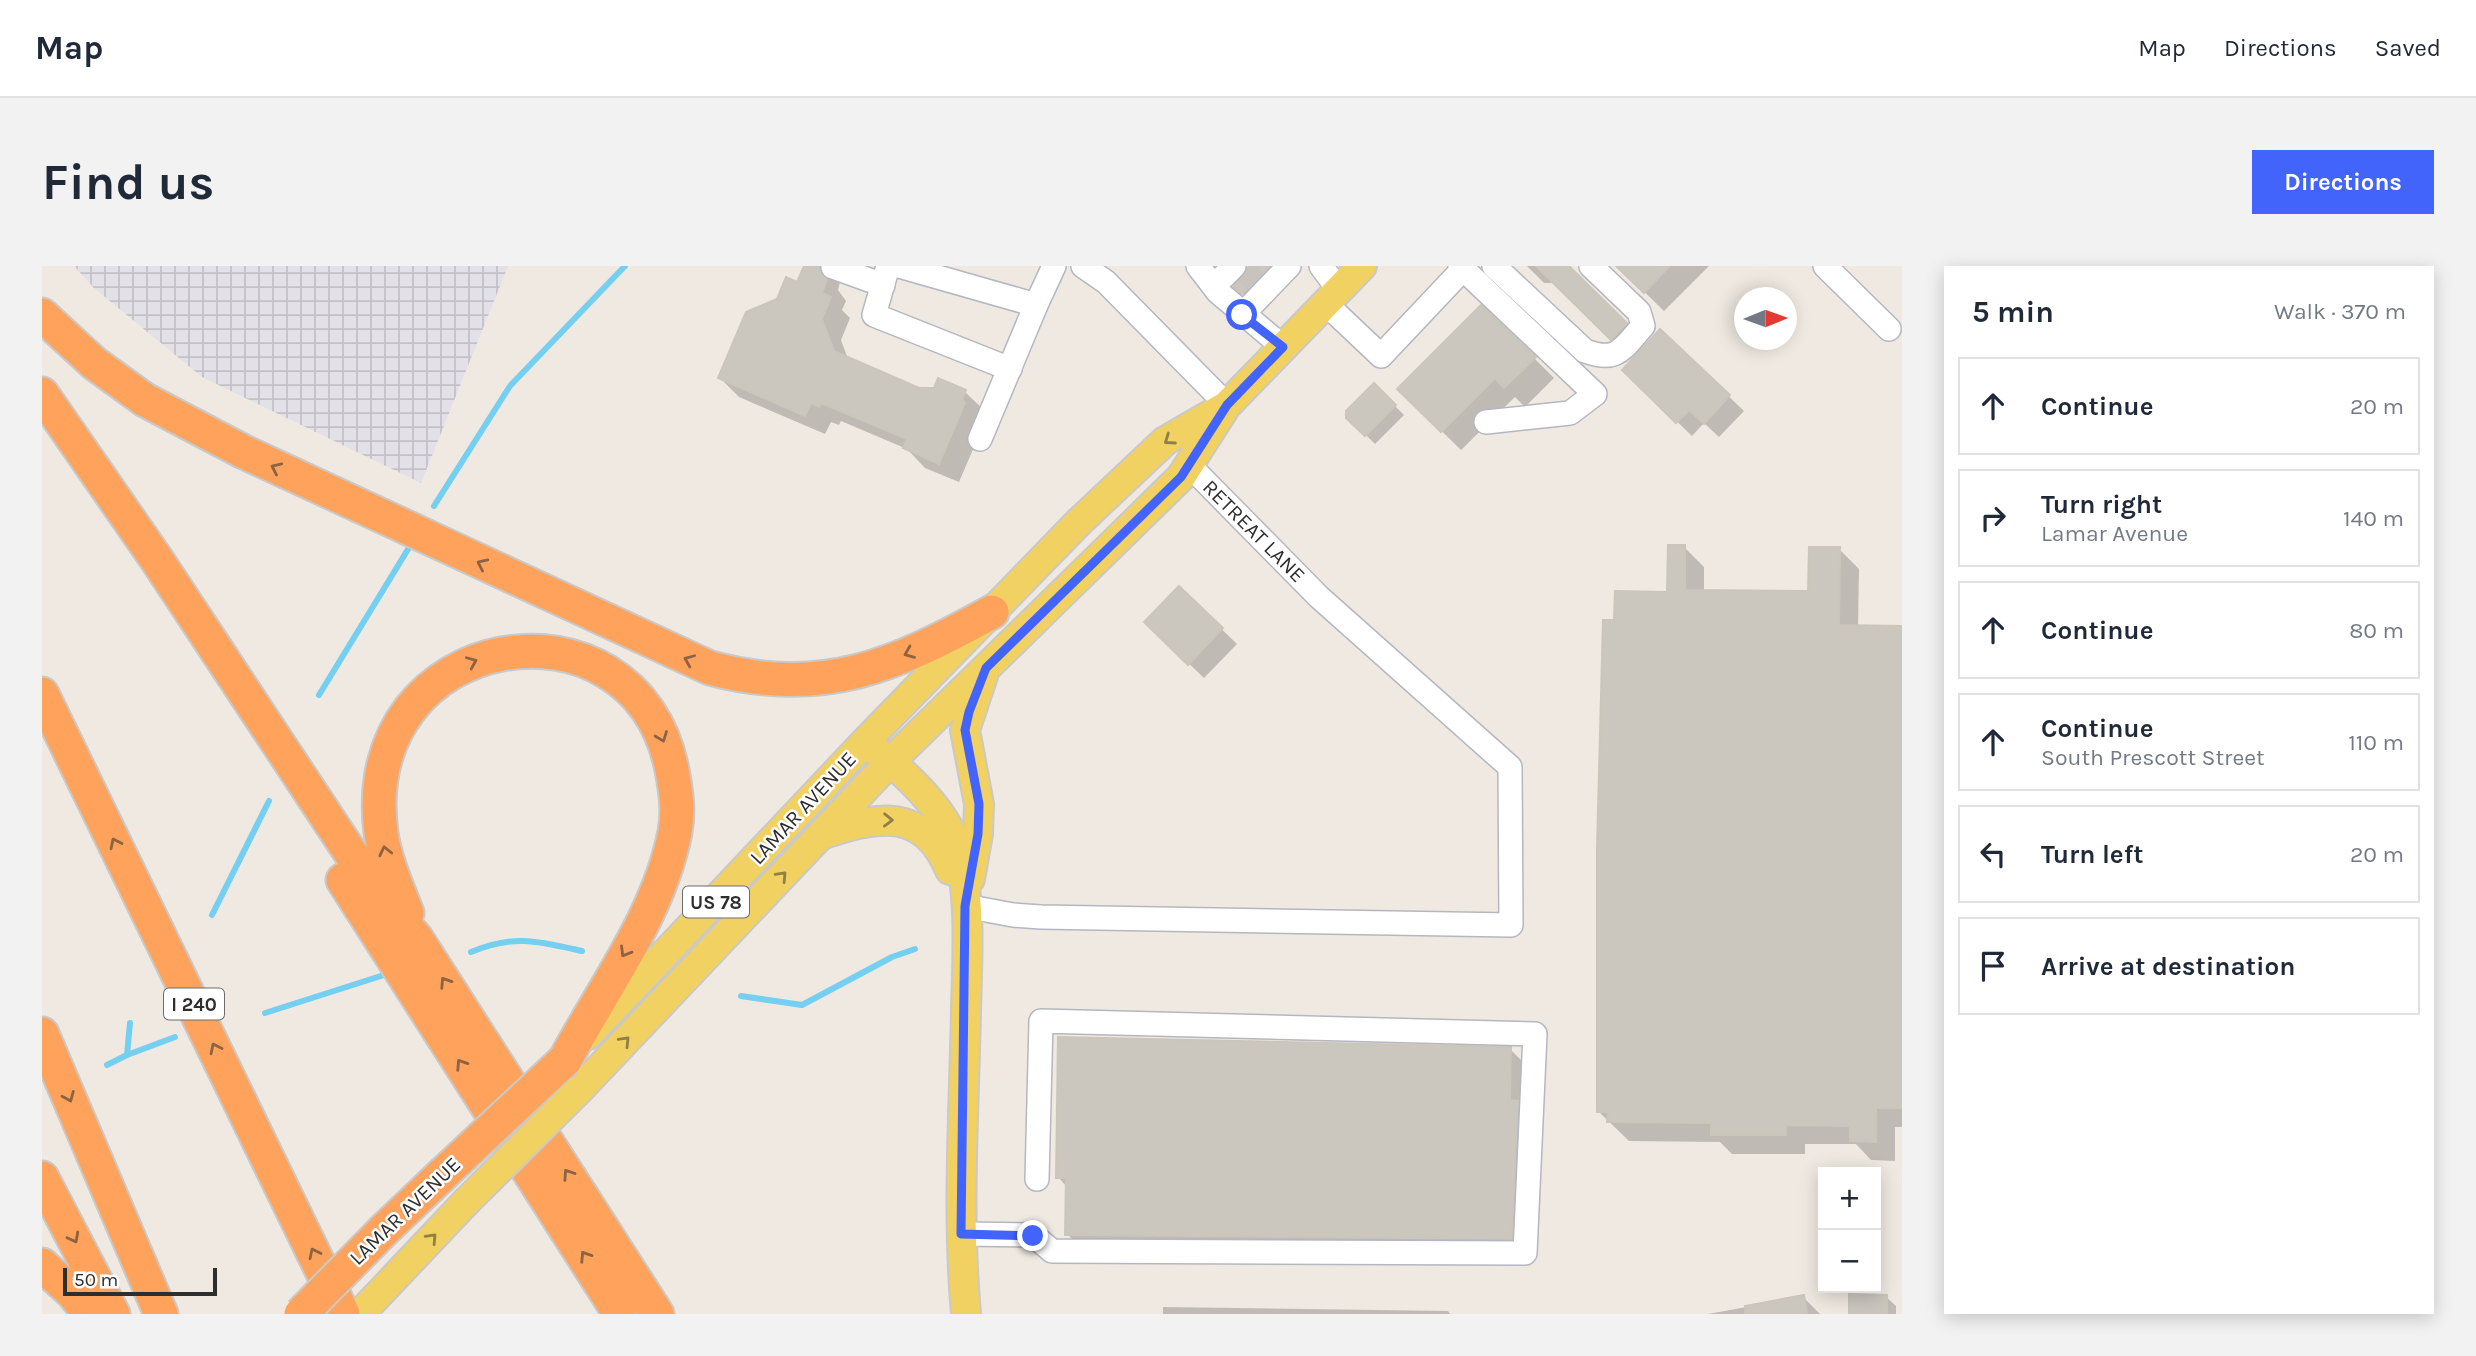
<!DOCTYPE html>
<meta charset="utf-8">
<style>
:root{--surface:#fff;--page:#f2f2f3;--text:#1f2937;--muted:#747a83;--line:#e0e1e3;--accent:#4264fb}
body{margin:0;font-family:Karla,sans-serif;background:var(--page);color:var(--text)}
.controls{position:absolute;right:21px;bottom:21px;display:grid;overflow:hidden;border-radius:0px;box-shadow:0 4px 18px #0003}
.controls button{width:63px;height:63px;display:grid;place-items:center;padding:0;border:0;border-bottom:2px solid var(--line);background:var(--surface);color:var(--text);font:35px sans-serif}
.compass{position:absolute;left:1692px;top:21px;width:63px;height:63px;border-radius:50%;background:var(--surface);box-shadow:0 4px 18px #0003;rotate:89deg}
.scale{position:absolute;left:21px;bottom:18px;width:154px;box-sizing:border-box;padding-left:7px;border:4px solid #2e2e2e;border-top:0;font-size:19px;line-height:24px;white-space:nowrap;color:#2e2e2e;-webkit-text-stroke:5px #fff;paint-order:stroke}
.stop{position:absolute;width:21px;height:21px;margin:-16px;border:5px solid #4264fb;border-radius:50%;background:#fff}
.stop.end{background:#4264fb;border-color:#fff;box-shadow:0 2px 7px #0008}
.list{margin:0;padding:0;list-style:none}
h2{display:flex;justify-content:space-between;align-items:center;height:91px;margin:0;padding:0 28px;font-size:30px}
h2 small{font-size:23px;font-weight:400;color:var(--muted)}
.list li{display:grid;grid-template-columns:46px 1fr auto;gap:21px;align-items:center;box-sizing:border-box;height:98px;margin:0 14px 14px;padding:0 14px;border:2px solid var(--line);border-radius:0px}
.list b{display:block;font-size:26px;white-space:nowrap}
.list p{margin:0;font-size:23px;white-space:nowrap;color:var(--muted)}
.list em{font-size:23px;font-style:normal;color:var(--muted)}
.icon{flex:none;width:38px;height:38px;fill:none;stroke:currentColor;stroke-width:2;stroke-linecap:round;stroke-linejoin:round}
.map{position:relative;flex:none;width:1860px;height:1048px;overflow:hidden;border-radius:0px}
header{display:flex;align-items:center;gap:42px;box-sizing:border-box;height:98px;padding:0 35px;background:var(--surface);border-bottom:2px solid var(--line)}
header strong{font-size:33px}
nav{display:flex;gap:38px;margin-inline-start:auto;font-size:24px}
.intro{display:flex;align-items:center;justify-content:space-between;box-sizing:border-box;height:168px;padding:0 42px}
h1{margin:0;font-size:49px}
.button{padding:18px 32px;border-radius:0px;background:var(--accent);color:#fff;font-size:24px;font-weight:700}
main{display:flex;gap:42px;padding:0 42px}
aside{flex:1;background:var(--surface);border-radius:0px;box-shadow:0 4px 18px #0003}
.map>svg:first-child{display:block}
</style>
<header>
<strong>Map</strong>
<nav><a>Map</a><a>Directions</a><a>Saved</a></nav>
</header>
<div class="intro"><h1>Find us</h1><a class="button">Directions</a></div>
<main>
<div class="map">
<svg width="1860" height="1048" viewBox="0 0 1860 1048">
<defs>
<pattern id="industrial-grid" width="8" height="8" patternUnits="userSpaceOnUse" patternTransform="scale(1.75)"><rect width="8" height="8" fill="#e3e1e8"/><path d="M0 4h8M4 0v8" fill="none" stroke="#c3c1c7"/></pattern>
</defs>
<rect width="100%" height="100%" fill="#efe9e1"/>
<!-- industrial -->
<polygon fill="url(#industrial-grid)" points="32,0 466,0 379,217 160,111 52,22"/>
<!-- shadow -->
<g fill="#0003">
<polygon points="764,0 802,0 796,24 804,35 800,44 808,52 799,74 806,93 877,124 923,126 943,145 942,158 917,216 883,202 865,183 799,155 797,159 789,156 783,168 697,131 678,112 736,35 755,18"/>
<polygon points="1206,0 1248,0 1204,31 1194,20 1207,5"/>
<polygon points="1485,0 1527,0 1598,73 1585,87 1513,17 1502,17"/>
<polygon points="1576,0 1667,0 1622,45"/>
<polygon points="1618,65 1702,145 1677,171 1662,157 1650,170 1582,104"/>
<polygon points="1492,92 1512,112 1483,141 1473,131 1419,184 1357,123"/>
<polygon points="1332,119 1362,149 1333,178 1306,151"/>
<polygon points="1642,281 1662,301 1662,326 1768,327 1797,283 1817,303 1816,361 1860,361 1860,861 1853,861 1853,895 1829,894 1814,878 1763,878 1763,888 1690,888 1678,876 1587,875 1556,845 1574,356 1627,328"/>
<polygon points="1137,322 1195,378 1162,412 1119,371"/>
<polygon points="1468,783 1482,797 1483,986 1039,982 1025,968 1025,921 1016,911"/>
<polygon points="1761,1031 1778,1048 1666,1048"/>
<polygon points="1844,1031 1854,1040 1854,1048 1809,1048"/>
<polygon points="1121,1041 1406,1045 1408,1048 1121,1048"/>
</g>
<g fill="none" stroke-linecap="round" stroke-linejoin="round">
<!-- stream -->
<g stroke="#75cff0" stroke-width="6">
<polyline points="392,240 468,120 583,0"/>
<polyline points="277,429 368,280"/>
<polyline points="170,649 227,535"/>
<path d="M429,686C472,668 496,675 540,685"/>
<polyline points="699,730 760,739 850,691 873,683"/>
<polyline points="223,747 342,709"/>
<polyline points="85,789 133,771"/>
<polyline points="65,799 85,789 88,757"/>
</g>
</g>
<!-- building -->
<g fill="#cbc7bf" stroke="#cbc5ba" stroke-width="2">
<polygon points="762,0 777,0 780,9 785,14 780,27 789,31 780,53 792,85 877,122 892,122 896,112 924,124 920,133 923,137 897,198 861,182 865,173 779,137 777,141 769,137 763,150 676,112 704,46 735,33 744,11 755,16"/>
<polygon points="1207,0 1228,0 1200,28 1191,21"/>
<polygon points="1494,0 1527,0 1585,57 1569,74"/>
<polygon points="1574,0 1628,0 1602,27"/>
<polygon points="1439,39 1494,91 1462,122 1453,112 1399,166 1355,123"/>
<polygon points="1618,63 1688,129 1662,158 1647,144 1634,157 1580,104"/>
<polygon points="1332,117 1354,139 1323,170 1304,152 1304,145"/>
<polygon points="1626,279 1643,279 1643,324 1766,325 1767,281 1798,281 1797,359 1860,360 1860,842 1834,842 1834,876 1808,875 1808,860 1744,859 1744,869 1669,869 1669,857 1565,856 1566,846 1555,846 1555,582 1561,354 1572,354 1573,325 1625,326"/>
<polygon points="1137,320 1181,362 1146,399 1102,356"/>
<polygon points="1016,771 1469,781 1468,834 1476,835 1470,973 1023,969 1024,912 1014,912"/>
<polygon points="1807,1028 1845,1029 1845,1048 1807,1048"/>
<polygon points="1762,1029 1765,1048 1703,1048 1703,1040"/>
</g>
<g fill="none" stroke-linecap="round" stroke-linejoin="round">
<!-- minor-tunnel -->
<polyline stroke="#c8c4bd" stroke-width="23" stroke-dasharray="23 11" stroke-linecap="butt" points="1203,4 1219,20"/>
<defs>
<g id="minor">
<polyline points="846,0 832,49 968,103"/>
<polyline points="857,0 994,39 1012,0"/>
<polyline points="1041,0 1064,16 1185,139"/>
<polyline points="1156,0 1176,26 1241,81"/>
<polyline points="1279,0 1297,24"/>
<polyline points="1418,0 1553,128 1528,147 1444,156"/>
<path d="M1452,0L1543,85C1576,97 1580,83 1601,60L1597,46L1549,0"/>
<polyline points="1783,0 1847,63"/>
<polyline points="791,1 841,19"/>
<polyline points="1172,20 1192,0"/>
<polyline points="1283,37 1339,90 1421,3"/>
<polyline points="1200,49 1247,0"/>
<polyline points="938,173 994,39"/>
<polyline points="923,640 971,649 999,651 1469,659 1468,501 1277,331 1147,199"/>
<polyline points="919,968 991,969 1010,985 1483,987 1493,768 999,755 995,913"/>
</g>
<g id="major">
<path d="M833,484C864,507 903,544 915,581C930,628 925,695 924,745C922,846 915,947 924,1048"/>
<path d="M782,568C837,549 882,542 908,604"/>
<polyline points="928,613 936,568 937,538 923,464 941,410"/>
<polyline points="546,769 823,476 1037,256 1123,175 1180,142"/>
<polyline points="536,825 848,496 1139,211 1185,139 1320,0"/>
<polyline points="318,1048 424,936"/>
</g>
<g id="highway">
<path d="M0,49L52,97L103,134L202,186L668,402C781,432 852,400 950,346"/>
<polyline points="0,128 115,294 337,630 374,672 615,1048"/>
<polyline points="0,428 301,1048"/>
<polyline points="301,614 578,1048"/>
<path d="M365,647C355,621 343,595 339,567C312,359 594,318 630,504C634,525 637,545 633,566C617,649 562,721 523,794"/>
<polyline points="0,768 119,1048"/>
<polyline points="0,912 71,1048"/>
<polyline points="342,964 401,908"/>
<polyline points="0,999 30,1026 48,1048"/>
</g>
</defs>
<!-- minor casing -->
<use href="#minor" stroke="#b4b7c1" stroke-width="26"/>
<!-- major casing -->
<use href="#major" stroke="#c9c9c9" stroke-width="32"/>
<!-- highway casing -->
<use href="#highway" stroke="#c9c9c9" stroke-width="37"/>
<!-- minor -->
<use href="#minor" stroke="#fff" stroke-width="23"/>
<!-- major -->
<use href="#major" stroke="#f2d163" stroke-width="28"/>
<!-- highway -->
<use href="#highway" stroke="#ffa35c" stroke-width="33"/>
<defs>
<polyline id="major-bridge" points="424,936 536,825"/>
<g id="highway-bridge">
<polyline points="401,908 523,794"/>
<polyline points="259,1048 342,964"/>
</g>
</defs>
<!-- major-bridge casing -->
<use href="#major-bridge" stroke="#c9c9c9" stroke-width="32" stroke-linecap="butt"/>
<!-- highway-bridge casing -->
<use href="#highway-bridge" stroke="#c9c9c9" stroke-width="37" stroke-linecap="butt"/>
<!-- major-bridge -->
<use href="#major-bridge" stroke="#f2d163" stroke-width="28"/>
<!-- highway-bridge -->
<use href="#highway-bridge" stroke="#ffa35c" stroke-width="33"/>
</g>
<!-- one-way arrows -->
<defs><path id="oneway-chevron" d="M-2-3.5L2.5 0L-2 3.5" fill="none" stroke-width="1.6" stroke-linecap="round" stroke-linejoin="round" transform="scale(1.75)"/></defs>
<g stroke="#908048">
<use href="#oneway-chevron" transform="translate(1127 174) rotate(145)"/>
<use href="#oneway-chevron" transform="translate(846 554) rotate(1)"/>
<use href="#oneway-chevron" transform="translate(740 610) rotate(-47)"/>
<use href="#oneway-chevron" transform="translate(583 775) rotate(-46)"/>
<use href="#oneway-chevron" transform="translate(390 972) rotate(-47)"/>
</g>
<g stroke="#8c6343">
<use href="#oneway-chevron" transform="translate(234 202) rotate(-155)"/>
<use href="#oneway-chevron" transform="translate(440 298) rotate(-155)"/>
<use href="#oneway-chevron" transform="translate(867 387) rotate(158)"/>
<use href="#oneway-chevron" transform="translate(647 394) rotate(-157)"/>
<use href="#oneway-chevron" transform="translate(430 396) rotate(-23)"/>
<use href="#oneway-chevron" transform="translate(620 471) rotate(69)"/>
<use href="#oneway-chevron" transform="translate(73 577) rotate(-116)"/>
<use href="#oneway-chevron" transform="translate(343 585) rotate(-103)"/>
<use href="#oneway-chevron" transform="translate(583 686) rotate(121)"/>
<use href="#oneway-chevron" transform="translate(403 716) rotate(-123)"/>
<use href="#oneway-chevron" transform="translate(173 782) rotate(-116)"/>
<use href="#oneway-chevron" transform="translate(419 798) rotate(-123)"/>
<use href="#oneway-chevron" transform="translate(27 831) rotate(67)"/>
<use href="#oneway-chevron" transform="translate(526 908) rotate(-124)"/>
<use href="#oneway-chevron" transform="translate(32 972) rotate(62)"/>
<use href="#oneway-chevron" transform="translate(272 987) rotate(-116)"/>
<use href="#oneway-chevron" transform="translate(543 990) rotate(-123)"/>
</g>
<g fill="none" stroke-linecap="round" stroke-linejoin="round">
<!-- route -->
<polyline stroke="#4264fb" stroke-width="9" points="991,970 919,968 923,640 936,568 937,538 923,464 927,446 944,402 1139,211 1185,139 1241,81 1200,49"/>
</g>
<g text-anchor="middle" stroke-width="5" stroke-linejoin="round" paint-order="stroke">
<!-- shield labels -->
<g fill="#fff" stroke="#6d6d6d" stroke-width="2">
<rect x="641" y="620.5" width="66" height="31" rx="5"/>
<rect x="122" y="722.5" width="60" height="31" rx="5"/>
</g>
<g font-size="19" font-weight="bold" fill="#2e2e2e">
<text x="674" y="643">US 78</text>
<text x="152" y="745">I 240</text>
</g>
<!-- street labels -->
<g font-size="21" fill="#2e2e2e" stroke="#fff">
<text transform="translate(1212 265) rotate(45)" y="7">RETREAT LANE</text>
<text transform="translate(761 542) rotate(-47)" y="7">LAMAR AVENUE</text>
<text transform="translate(363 945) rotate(-44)" y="7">LAMAR AVENUE</text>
</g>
</g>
</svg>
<div class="controls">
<button>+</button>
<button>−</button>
</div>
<svg class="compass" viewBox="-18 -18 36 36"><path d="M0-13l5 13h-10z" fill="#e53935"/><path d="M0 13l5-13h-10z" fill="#747a83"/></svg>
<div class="scale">50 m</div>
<div class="stop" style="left:1200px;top:49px"></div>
<div class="stop end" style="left:991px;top:970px"></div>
</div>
<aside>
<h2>5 min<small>Walk · 370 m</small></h2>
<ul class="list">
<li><svg class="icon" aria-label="ahead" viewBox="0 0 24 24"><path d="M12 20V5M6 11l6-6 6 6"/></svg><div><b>Continue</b></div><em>20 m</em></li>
<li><svg class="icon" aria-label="right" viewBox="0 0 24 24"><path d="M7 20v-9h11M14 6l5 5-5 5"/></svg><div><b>Turn right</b><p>Lamar Avenue</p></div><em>140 m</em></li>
<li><svg class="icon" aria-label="ahead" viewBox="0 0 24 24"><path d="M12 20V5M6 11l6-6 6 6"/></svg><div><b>Continue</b></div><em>80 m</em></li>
<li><svg class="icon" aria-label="ahead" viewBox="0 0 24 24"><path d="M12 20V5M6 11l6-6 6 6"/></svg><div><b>Continue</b><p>South Prescott Street</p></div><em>110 m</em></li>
<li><svg class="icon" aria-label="left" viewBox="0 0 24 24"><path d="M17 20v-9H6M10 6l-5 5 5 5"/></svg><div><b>Turn left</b></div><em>20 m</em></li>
<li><svg class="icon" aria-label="arrive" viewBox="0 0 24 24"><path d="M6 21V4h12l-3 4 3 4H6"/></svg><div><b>Arrive at destination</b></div></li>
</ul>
</aside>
</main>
